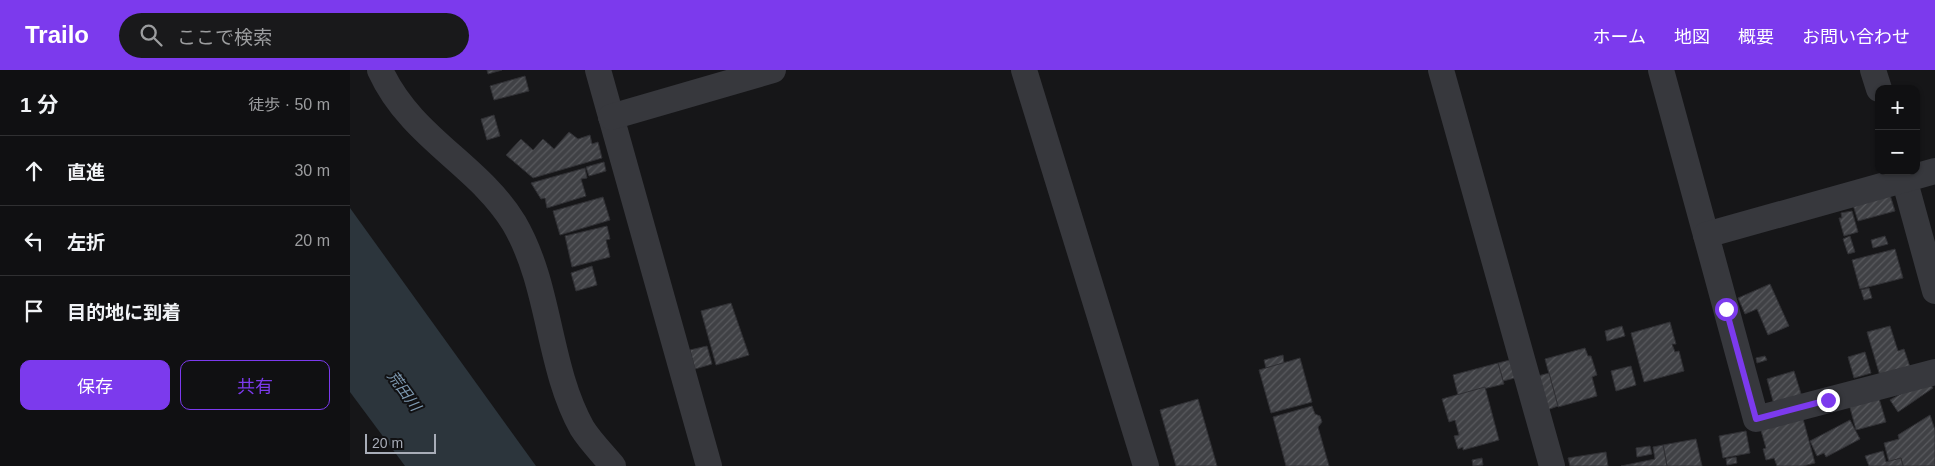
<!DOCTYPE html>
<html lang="ja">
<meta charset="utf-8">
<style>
:root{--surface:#101012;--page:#19191b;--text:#f1f3f6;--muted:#9c9d9f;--line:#303032;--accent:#7c3aed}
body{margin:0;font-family:Helvetica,"Noto Sans JP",sans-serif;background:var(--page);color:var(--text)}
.controls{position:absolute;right:15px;top:15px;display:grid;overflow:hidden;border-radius:10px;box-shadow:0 1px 4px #0004}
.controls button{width:45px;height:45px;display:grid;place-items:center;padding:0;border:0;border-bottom:1px solid var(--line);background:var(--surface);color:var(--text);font:25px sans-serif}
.scale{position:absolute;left:15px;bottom:12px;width:71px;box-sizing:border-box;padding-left:5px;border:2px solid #a8adb8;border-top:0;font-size:14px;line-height:18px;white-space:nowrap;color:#a8adb8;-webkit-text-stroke:4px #111113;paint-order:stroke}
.stop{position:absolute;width:15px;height:15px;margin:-11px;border:4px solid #7c3aed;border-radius:50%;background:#fff}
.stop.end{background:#7c3aed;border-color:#fff;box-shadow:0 1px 5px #0008}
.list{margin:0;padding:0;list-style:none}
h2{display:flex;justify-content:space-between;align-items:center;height:65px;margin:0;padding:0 20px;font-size:21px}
h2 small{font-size:16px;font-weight:400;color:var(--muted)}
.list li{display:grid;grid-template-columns:32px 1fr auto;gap:15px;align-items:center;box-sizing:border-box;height:70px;padding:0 20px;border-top:1px solid var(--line)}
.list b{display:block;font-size:19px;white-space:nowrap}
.list em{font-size:16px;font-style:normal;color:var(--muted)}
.actions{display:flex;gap:10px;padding:15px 20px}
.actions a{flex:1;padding:11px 0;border:1px solid var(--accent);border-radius:10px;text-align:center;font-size:18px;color:var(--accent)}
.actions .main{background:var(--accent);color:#fff}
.icon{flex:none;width:28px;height:28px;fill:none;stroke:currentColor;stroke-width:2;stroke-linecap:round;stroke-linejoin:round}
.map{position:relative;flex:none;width:1585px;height:396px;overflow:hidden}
header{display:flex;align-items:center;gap:30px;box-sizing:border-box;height:70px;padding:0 25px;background:var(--accent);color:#fff}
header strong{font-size:24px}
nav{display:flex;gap:28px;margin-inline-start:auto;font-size:18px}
.search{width:350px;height:45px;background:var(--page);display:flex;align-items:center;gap:12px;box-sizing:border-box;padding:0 18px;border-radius:28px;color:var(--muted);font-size:19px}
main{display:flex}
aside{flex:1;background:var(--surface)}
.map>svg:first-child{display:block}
</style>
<header>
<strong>Trailo</strong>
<div class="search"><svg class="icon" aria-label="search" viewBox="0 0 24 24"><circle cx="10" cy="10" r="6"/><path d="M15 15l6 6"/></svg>ここで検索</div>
<nav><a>ホーム</a><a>地図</a><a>概要</a><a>お問い合わせ</a></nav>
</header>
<main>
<aside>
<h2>1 分<small>徒歩 · 50 m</small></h2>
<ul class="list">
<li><svg class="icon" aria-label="ahead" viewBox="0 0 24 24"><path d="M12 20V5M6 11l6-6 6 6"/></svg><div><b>直進</b></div><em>30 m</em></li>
<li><svg class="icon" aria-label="left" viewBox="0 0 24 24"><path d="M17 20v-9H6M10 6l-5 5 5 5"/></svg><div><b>左折</b></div><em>20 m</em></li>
<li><svg class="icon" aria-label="arrive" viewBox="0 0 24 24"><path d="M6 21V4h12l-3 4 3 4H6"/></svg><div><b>目的地に到着</b></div></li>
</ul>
<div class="actions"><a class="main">保存</a><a>共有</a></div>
</aside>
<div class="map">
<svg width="1585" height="396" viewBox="0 0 1585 396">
<defs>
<pattern id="building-hatch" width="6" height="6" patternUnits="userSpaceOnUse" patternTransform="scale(1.25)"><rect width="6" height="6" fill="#404145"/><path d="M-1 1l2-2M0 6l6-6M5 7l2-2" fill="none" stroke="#595a5e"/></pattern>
</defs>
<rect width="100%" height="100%" fill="#161618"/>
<!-- water -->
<polygon fill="#2c353c" points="0,138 186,396 55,396 0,322"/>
<!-- building -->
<g fill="url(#building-hatch)" stroke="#303034">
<polygon points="137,0 152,0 138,4"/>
<polygon points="175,6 179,21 144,30 140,16"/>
<polygon points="144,45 150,66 137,70 131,49"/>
<polygon points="219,62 228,69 240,65 242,74 248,72 252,88 183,108 156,85 171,69 183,80 193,69 204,79"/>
<polygon points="254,92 256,101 239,106 236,97"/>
<polygon points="235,98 237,108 231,109 236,126 197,138 195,128 191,129 181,113"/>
<polygon points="1540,125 1545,141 1508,151 1503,135"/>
<polygon points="253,127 260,150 210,165 203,141"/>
<polygon points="1502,141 1508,162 1494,166 1489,148 1492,148 1491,143"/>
<polygon points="257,156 260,169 256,170 260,187 222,197 215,166"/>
<polygon points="1500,166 1505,182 1498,184 1493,169"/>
<polygon points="1535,166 1538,174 1523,178 1521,170"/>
<polygon points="1545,179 1553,208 1510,219 1502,190"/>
<polygon points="242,196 247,215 226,221 221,203"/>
<polygon points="1420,214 1439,256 1418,265 1407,239 1395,244 1388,228"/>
<polygon points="1519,218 1522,228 1514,230 1511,220"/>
<polygon points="381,233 399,285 366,295 351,241"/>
<polygon points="1320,252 1326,274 1322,274 1325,282 1329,281 1334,301 1294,312 1281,263"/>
<polygon points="1272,256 1275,266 1257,271 1255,261"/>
<polygon points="1540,256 1548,281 1554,279 1560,297 1530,306 1517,262"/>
<polygon points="357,276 362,294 345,299 340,280"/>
<polygon points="1235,278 1238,286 1241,286 1247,305 1242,307 1247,326 1208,337 1195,289"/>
<polygon points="1515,282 1521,303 1504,308 1498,287"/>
<polygon points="933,285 934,293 916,298 914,290"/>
<polygon points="1415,286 1417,290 1407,293 1406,288"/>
<polygon points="950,288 962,332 921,343 909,300"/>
<polygon points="1160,290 1165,308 1153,311 1148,293"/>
<polygon points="1148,293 1154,314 1108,325 1103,305"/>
<polygon points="1281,296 1286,315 1266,321 1261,301"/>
<polygon points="1444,301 1452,327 1424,335 1417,309"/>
<polygon points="1199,303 1208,336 1197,340 1188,306"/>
<polygon points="1577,309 1583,318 1548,342 1540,330"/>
<polygon points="1135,317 1149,370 1113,380 1113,377 1108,379 1104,366 1109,365 1105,350 1099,352 1092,329"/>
<polygon points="1528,325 1536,352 1506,360 1499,334"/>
<polygon points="848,329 867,396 826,396 810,340"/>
<polygon points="962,336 965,344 970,346 972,352 968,357 979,396 936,396 923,347"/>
<polygon points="1452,345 1465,393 1453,396 1427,396 1424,388 1416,390 1413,379 1416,378 1410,357"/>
<polygon points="1580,345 1585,360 1585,396 1553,396 1551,388 1539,392 1534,373 1549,369 1548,365"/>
<polygon points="1500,350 1510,369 1476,387 1474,383 1467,386 1460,371"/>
<polygon points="1396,361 1400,383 1373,388 1369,366"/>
<polygon points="1346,369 1352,396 1317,396 1313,375"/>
<polygon points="1313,375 1317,396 1271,396 1305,389 1303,377"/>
<polygon points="1300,376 1302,384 1287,387 1286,378"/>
<polygon points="1533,381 1536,392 1551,388 1553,396 1519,396 1515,386"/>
<polygon points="1256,382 1258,396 1220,396 1218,388"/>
<polygon points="1386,387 1387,393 1377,395 1376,389"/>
<polygon points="1132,388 1133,395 1123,396 1122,390"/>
</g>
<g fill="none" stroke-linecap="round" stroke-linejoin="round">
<!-- street -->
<g stroke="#37383d" stroke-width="26">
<path d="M30,0C61,68 128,94 164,153C201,216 197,295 232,358C240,371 253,384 263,396"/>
<polyline points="248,0 359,396"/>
<polyline points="674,0 796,396"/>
<polyline points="1091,0 1202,396"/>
<polyline points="1311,0 1356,165"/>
<polyline points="1523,0 1529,19"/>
<polyline points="261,47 423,0"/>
<polyline points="1552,101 1585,221"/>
<polyline points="1585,101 1356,165 1406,349 1585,302"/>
</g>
</g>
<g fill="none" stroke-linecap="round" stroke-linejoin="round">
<!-- route -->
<polyline stroke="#7c3aed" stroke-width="6" points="1376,239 1406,349 1478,330"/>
</g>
<g text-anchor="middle" stroke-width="4" stroke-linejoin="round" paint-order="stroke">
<!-- water labels -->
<g font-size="15" font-style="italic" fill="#7f9bb3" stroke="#111113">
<text transform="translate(54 321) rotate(54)" y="5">荒田川</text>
</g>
</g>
</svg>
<div class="controls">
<button>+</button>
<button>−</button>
</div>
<div class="scale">20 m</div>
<div class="stop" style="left:1376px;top:239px"></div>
<div class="stop end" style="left:1478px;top:330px"></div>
</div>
</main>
